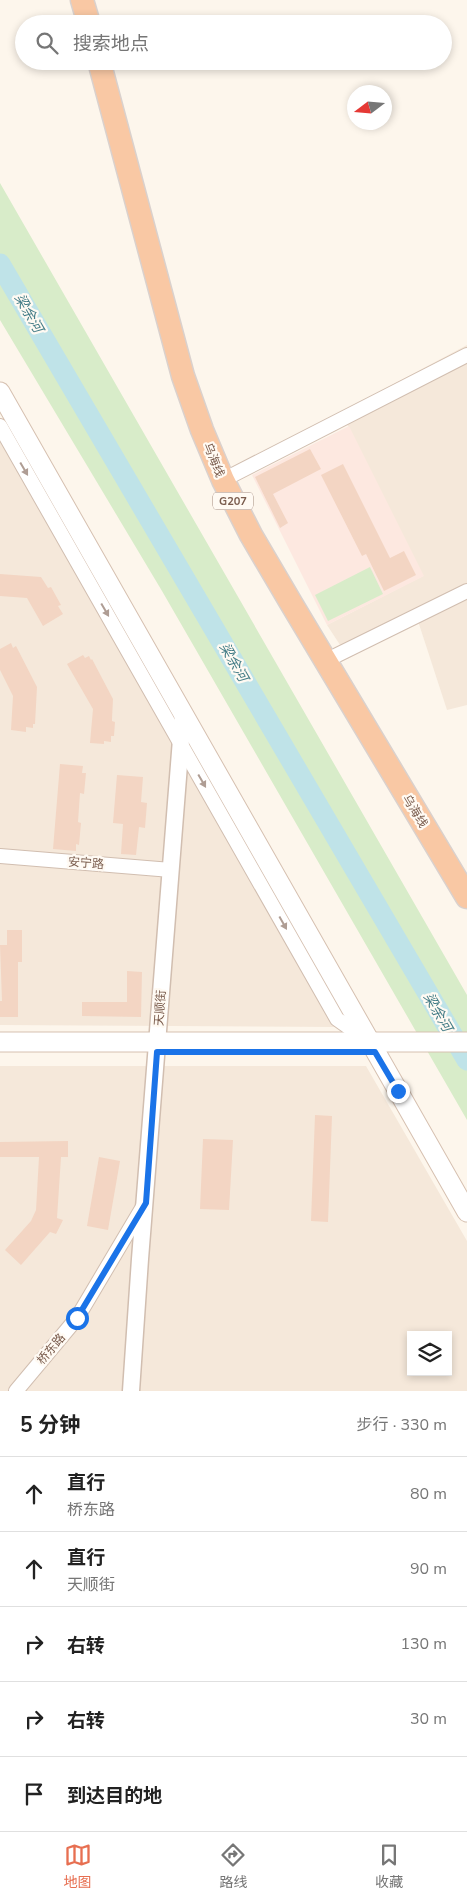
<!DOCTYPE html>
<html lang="zh">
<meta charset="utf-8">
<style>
:root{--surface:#fff;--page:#f2f2f2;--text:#222;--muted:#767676;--line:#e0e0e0;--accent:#e76f51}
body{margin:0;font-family:"Nunito Sans","Noto Sans SC",sans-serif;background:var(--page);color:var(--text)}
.controls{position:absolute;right:15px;bottom:15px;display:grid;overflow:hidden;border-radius:0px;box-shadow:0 2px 8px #0003}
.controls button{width:45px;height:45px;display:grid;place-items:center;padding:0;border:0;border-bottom:1px solid var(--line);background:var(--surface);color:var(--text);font:25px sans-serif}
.compass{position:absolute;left:347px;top:85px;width:45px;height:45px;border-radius:50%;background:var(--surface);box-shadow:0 2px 8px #0003;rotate:254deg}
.stop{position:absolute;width:15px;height:15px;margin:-11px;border:4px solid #1a73e8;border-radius:50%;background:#fff}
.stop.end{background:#1a73e8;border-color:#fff;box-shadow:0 1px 5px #0008}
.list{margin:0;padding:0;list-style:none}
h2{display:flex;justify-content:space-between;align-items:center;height:65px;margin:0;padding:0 20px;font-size:21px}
h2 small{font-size:16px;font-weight:400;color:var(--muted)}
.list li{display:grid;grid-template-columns:32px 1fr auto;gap:15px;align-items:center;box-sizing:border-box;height:75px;padding:0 20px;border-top:1px solid var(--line)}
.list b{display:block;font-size:19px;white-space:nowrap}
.list p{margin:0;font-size:16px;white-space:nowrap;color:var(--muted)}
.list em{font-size:16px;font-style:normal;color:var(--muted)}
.icon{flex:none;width:28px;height:28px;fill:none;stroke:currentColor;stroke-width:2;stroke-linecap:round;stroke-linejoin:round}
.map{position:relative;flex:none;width:467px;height:1391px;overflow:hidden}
.search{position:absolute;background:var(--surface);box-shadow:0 2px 8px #0003;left:15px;right:15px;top:15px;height:55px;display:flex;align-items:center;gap:12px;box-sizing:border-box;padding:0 18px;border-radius:28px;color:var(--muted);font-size:19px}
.sheet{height:440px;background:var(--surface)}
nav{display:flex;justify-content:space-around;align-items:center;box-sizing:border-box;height:70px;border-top:1px solid var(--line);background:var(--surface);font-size:14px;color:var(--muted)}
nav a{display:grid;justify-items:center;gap:2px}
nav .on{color:var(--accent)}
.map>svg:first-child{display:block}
</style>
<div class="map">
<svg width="467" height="1391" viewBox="0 0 467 1391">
<rect width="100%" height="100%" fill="#fdf6ec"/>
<!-- residential -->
<g fill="#f5e8da" fill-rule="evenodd">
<polygon points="467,345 467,705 447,710 418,621 348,657 327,625 423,576 341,412"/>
<polygon points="0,435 206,798 335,1027 0,1025"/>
<path d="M0,1066H366L467,1241V1391H0ZM411,1335H448V1372H411Z"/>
</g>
<!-- commercial -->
<polygon fill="#fde8e0" points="349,426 424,576 327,625 252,475"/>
<!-- green -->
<g fill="#d8ecc9">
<polygon points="0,183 467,995 467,1120 162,591 0,320"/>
<polygon points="370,567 383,594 328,621 315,595"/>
</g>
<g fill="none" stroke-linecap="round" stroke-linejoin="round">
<!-- river -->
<polyline stroke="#bfe3e8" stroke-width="21" points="0,264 467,1060"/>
</g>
<!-- building -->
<g fill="#f3d5c3">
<polygon points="310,449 321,469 273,494 288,523 280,528 255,477"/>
<polygon points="343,464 390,558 404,551 416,575 384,591 366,554 362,556 321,475"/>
<polygon points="0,574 41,577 48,588 51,587 61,605 58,606 63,614 43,626 27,598 0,596"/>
<polygon points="11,643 13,648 16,646 37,687 35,724 33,724 33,728 26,727 26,732 11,730 13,696 0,670 0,649"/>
<polygon points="83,655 85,658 89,656 91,660 92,659 113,699 112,719 112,721 115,722 114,736 111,736 111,742 104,741 104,744 90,743 93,709 67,664"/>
<polygon points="60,764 83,766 82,773 86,773 84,794 80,793 78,822 81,823 79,845 76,844 76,851 53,849"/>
<polygon points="117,775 143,777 141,802 147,803 145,828 139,827 136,855 121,854 123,824 113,823"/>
<polygon points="7,930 22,930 22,962 18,962 18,1017 0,1017 0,1001 2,1001 0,945 7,945"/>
<polygon points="127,971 142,972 141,1017 82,1016 82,1002 127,1002"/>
<polygon points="315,1115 332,1116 328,1222 311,1221"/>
<polygon points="203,1139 233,1140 229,1210 200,1209"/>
<polygon points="68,1141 68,1157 61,1157 57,1218 63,1220 56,1234 50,1232 21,1265 5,1250 31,1221 36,1210 39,1157 0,1157 0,1142"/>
<polygon points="99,1157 120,1161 108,1230 87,1226"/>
</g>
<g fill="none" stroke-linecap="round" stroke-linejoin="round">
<defs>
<g id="minor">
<polyline points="0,426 337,1019 368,1041"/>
<polyline points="223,480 467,355"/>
<polyline points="325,661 467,591"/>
<polyline points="0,856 171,870"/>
<polyline points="16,1391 77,1318 144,1205"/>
</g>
<polyline id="tertiary" points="131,1391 140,1259 183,714"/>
<g id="secondary">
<polyline points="0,392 467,1212"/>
<polyline points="0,1042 467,1042"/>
</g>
<g id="trunk">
<polyline points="82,0 89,24"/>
<polyline points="99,61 183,376 202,430 223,480 251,535 291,603 467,897"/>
</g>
</defs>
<!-- minor casing -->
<use href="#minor" stroke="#d1beb0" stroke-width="16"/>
<!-- tertiary casing -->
<use href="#tertiary" stroke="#d1beb0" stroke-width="19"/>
<!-- secondary casing -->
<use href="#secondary" stroke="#d6c0b0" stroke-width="21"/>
<!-- trunk casing -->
<use href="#trunk" stroke="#dad1cd" stroke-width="25"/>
<!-- minor -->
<use href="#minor" stroke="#fff" stroke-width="14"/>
<!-- tertiary -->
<use href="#tertiary" stroke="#fff" stroke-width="16"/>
<!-- secondary -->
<use href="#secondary" stroke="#fff" stroke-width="19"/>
<!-- trunk -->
<use href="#trunk" stroke="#f9c8a4" stroke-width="22"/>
</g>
<!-- one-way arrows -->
<defs><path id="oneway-solid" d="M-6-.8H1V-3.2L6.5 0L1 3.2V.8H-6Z" transform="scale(1.25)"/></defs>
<g fill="#af9d94">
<use href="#oneway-solid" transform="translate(24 469) rotate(60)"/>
<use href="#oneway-solid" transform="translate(105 610) rotate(60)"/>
<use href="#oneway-solid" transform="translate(202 781) rotate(60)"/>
<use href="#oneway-solid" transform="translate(283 923) rotate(61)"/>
</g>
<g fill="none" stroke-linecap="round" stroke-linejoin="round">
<!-- route -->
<polyline stroke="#1a73e8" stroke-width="6" points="77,1318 146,1203 157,1052 375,1052 398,1091"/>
</g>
<g text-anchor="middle" stroke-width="4.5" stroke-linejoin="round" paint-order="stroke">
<!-- shield labels -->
<rect fill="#fffaf3" stroke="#a28b7f" stroke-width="1" x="213" y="492.5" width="40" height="17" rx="4"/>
<g font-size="11" font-weight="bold" fill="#7a5c4d">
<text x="233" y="505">G207</text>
</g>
<!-- street labels -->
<g font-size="12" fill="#7a5c4d" stroke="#fffaf3">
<text transform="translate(214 460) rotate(68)" y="4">乌海线</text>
<text transform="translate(415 811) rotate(59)" y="4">乌海线</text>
<text transform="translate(86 863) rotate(4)" y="4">安宁路</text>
<text transform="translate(160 1008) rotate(-86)" y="4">天顺街</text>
<text transform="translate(51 1349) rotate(-50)" y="4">桥东路</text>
</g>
<!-- water labels -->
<g font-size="14" font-style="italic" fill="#437c86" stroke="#fffaf3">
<text transform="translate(29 313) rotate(60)" y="5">梁余河</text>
<text transform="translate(234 662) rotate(60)" y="5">梁余河</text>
<text transform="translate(438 1012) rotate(60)" y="5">梁余河</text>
</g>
</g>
</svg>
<div class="controls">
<button><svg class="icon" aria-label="layers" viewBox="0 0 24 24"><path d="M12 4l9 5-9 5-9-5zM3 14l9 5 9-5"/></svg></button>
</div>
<svg class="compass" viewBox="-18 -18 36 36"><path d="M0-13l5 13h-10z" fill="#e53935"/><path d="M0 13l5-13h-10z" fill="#767676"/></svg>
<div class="stop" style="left:77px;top:1318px"></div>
<div class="stop end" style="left:398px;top:1091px"></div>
<div class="search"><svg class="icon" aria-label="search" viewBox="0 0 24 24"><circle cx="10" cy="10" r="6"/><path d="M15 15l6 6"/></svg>搜索地点</div>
</div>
<section class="sheet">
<h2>5 分钟<small>步行 · 330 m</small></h2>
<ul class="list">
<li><svg class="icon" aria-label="ahead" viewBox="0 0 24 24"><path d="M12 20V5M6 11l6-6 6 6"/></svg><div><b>直行</b><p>桥东路</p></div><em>80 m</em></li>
<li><svg class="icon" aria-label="ahead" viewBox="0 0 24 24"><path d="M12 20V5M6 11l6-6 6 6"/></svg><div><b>直行</b><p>天顺街</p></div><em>90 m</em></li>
<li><svg class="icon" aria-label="right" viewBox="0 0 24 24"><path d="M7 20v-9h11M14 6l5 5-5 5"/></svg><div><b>右转</b></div><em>130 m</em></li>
<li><svg class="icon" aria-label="right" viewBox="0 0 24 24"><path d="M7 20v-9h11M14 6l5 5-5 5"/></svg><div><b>右转</b></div><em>30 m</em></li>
<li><svg class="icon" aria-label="arrive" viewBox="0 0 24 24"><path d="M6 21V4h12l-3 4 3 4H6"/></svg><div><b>到达目的地</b></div></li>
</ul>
</section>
<nav>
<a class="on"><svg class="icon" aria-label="map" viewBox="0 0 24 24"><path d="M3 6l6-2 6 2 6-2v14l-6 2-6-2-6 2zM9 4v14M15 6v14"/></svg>地图</a>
<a><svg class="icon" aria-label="directions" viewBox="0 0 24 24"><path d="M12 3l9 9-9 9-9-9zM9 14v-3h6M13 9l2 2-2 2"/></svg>路线</a>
<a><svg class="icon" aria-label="saved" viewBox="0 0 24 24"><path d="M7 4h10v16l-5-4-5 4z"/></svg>收藏</a>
</nav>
